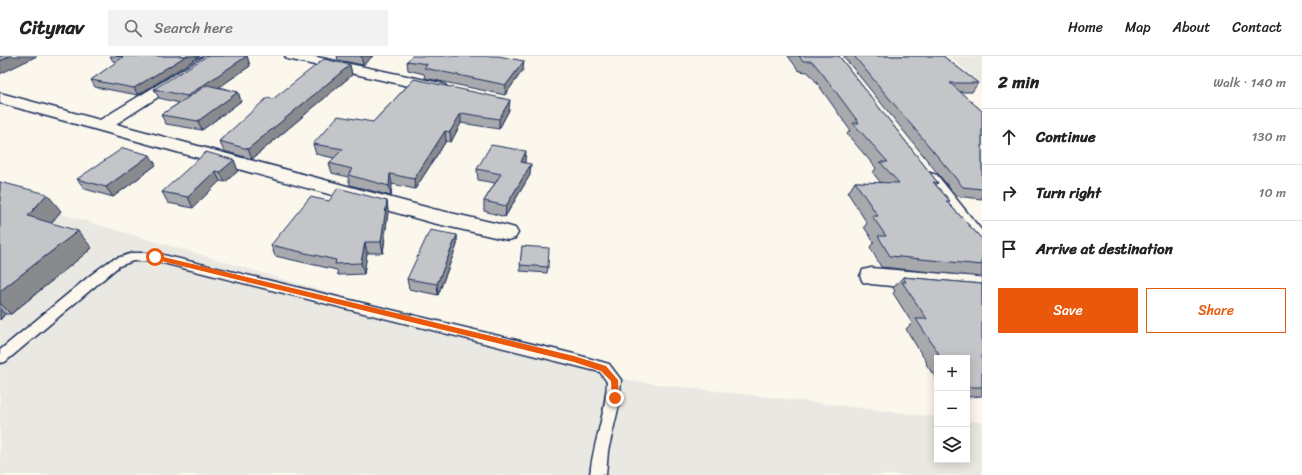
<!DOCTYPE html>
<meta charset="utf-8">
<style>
:root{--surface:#fff;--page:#f2f2f2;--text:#222;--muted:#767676;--line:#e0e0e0;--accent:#ea580c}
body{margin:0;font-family:Sriracha,sans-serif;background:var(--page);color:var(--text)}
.controls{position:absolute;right:12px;bottom:12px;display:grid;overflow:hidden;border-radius:0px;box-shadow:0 2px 10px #0003}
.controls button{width:36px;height:36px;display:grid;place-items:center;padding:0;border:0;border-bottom:1px solid var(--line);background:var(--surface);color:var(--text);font:20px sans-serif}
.stop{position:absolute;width:12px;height:12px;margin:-9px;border:3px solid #ea580c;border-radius:50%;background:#fff}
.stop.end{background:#ea580c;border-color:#fff;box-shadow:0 1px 4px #0008}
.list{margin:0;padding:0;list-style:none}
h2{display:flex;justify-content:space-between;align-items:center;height:52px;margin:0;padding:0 16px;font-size:17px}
h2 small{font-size:13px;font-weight:400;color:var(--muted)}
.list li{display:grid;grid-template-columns:26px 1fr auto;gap:12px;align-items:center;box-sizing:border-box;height:56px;padding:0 16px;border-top:1px solid var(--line)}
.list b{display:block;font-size:15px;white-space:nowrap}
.list em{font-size:13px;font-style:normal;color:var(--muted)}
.actions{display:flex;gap:8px;padding:12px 16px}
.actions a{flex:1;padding:9px 0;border:1px solid var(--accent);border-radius:0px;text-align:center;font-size:14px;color:var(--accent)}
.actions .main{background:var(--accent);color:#fff}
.icon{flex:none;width:22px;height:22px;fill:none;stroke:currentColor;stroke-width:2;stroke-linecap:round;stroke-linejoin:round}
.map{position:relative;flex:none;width:982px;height:419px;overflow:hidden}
header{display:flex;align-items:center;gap:24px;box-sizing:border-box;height:56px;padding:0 20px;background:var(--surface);border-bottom:1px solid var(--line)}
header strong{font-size:19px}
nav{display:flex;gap:22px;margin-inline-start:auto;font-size:14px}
.search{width:280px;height:36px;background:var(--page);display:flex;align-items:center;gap:10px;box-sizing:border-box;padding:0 14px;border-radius:0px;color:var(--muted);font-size:15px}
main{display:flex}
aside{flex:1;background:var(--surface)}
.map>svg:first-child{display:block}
</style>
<header>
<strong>Citynav</strong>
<div class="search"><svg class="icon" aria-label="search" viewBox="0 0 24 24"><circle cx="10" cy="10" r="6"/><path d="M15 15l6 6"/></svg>Search here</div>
<nav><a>Home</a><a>Map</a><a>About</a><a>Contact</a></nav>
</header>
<main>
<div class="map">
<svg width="982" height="419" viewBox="0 0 982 419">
<rect width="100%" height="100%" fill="#fbf7ec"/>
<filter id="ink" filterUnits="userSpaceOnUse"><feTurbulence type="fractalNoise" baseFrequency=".025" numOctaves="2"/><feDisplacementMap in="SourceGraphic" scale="8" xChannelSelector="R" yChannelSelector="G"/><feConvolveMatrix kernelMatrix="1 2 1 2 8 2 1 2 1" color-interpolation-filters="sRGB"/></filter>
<g filter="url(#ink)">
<!-- built -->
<g fill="#eae8e2">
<polygon points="950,0 982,1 982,30"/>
<polygon points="0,140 632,325 937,361 937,404 967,404 967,365 982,366 982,419 0,419"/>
</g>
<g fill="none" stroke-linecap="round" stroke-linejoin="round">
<defs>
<path id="lane" d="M133,197H155L574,298L609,308L621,324L619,349L608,395L606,419H590C593,387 606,358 607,326L600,316L155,205H133L119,210L5,306L0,307V294L92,218L111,204Z"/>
<g id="street">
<polygon points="205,0 222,0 116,68 433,153 508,170 515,172 518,177 515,182 508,184 433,167 0,47 0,37 100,64"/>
<polygon points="285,0 312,0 440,27 445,29 448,32 445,35 440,37 292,4 287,3"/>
<polygon points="930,117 937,119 982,175 982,198 974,195 921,123 923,119"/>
<polygon points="871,212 982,221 982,239 871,228 863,226 860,220 863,214"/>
</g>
</defs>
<!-- lane casing -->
<use href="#lane" stroke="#1b2f5e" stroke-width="3"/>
<!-- street casing -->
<use href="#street" stroke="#1b2f5e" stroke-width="3"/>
<!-- lane -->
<use href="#lane" fill="#fbf7ec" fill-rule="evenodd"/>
<!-- street -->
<use href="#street" fill="#fbf7ec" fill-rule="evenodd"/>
</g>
<!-- wall -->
<g fill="#a8a9ad" stroke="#1b2f5e">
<polygon points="110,0 200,0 138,39 95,31 91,24 117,6 113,5"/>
<polygon points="247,0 250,10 219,31 238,36 241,45 202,74 166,68 161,59 179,47 159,42 154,33"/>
<polygon points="337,0 373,0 363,9 338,4"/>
<polygon points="788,0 839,0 938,127 936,129 950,145 948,147 982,183 982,221 881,211 870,191 874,186 864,171 867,167 848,137 855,126 881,127 873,117 876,112 847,78 850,74 817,27 808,16 799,15"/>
<polygon points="844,0 943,0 978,27 972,36 960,36 982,55 982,143 956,140 844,1"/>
<polygon points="407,5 523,14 505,39 425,22 424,18 408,14"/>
<polygon points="350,9 352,19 252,103 224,95 219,85 273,43"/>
<polygon points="414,23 509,54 499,73 461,67 451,86 446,85 415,133 392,128 391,140 350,129 348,121 332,117 329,107 334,102 316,98 313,88 373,66"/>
<polygon points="234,104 238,115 225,126 220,125 193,152 168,147 162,136"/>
<polygon points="525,106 525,107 530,119 505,161 484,155 484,145 495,127 478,124 477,113"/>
<polygon points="156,109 113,141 85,133 77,123"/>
<polygon points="0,126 61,155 51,167 92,192 11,258 5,258 0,264"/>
<polygon points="329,145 387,145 388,156 383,197 367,197 364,218 338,219 337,214 275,200 271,189"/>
<polygon points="457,179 457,189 438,239 409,233 407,223"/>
<polygon points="522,190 548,211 547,217 520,215"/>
<polygon points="903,221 982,228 982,340 967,341 967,302 937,302 937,324 926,308 927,307 906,273 912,267 893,237 895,235 893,232"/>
</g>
<!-- shaded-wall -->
<g fill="#888a8d" stroke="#1b2f5e">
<polygon points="10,0 37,0 0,18 0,5"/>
<polygon points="186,0 200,0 138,39 134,32"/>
<polygon points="247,0 250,10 192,50 187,40"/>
<polygon points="361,0 373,0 363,9"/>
<polygon points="524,5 523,14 505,39 506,29"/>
<polygon points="350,9 352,19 252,103 248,93"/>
<polygon points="238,36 241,45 202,74 198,65"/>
<polygon points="510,44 509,54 499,73 499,63"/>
<polygon points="461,57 461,67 451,86 450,76"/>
<polygon points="445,75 446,85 415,133 414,123"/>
<polygon points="526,95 525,106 520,117 521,106"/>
<polygon points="150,99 156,109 113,141 106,131"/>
<polygon points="234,104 238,115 225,126 220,116"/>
<polygon points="531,108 530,119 505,161 506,150"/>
<polygon points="215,115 220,125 193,152 188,141"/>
<polygon points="390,118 392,128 391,140 389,130"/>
<polygon points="47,138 61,155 43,177 28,160"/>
<polygon points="387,145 388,156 383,197 381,186"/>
<polygon points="78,175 92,192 11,258 0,247 0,235"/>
<polygon points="457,179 457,189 438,239 437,228"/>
<polygon points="365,186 367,197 364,218 361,207"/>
<polygon points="0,253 5,258 0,264"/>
</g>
<!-- building -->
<g fill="#c3c5c9" stroke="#1b2f5e">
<polygon points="0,0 10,0 0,5"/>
<polygon points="116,0 186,0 134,32 91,24 123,1"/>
<polygon points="207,0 247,0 187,40 154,33"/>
<polygon points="412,0 498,0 524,5 506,29 424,12 427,8 407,5"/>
<polygon points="799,0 839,0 938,127 933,126 950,145 946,145 982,183 982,209 890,200 878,180 886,180 872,160 878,160 855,126 899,127 880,106 888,106 853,67 859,67 822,17 812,5 803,5"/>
<polygon points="854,0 943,0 978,27 950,27 982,55 982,133 963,131"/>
<polygon points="324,3 350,9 248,93 219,85 267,42 273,43"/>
<polygon points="414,23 510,44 499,63 461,57 450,76 445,75 414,123 390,118 389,130 348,119 352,113 329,107 343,93 313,88 338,60 373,66"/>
<polygon points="207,29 238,36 198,65 161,59"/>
<polygon points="491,89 526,95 521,106 531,108 506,150 484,145 501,118 477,113"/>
<polygon points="123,92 150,99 106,131 77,123"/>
<polygon points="206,96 234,104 220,116 215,115 188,141 162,136"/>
<polygon points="0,126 47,138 28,160 78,175 0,235"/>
<polygon points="338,132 387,145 381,186 365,186 361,207 335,208 336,204 271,189 310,141 329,145"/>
<polygon points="430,174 457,179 437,228 407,223"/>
<polygon points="522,190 549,192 548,211 520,209"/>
<polygon points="903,221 982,228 982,331 967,331 967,302 941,302 937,298 939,298 916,263 927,263 902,226 906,226"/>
</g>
</g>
<!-- route -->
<polygon fill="#ea580c" points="155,199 574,300 606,310 618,324 619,342 618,345 612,345 611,325 601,315 574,306 153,203 153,200"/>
</svg>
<div class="controls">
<button>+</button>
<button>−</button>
<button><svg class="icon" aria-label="layers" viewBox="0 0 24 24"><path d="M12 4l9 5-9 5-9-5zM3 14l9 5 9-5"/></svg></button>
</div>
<div class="stop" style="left:155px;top:201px"></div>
<div class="stop end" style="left:615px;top:342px"></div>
</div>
<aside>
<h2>2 min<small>Walk · 140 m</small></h2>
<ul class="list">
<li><svg class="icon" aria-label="ahead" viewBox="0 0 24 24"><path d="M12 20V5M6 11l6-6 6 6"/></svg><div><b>Continue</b></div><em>130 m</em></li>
<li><svg class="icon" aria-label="right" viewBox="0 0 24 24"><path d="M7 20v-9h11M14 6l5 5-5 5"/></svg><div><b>Turn right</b></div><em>10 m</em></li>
<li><svg class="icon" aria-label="arrive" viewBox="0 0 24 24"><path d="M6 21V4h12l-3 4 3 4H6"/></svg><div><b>Arrive at destination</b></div></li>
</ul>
<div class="actions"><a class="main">Save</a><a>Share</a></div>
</aside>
</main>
